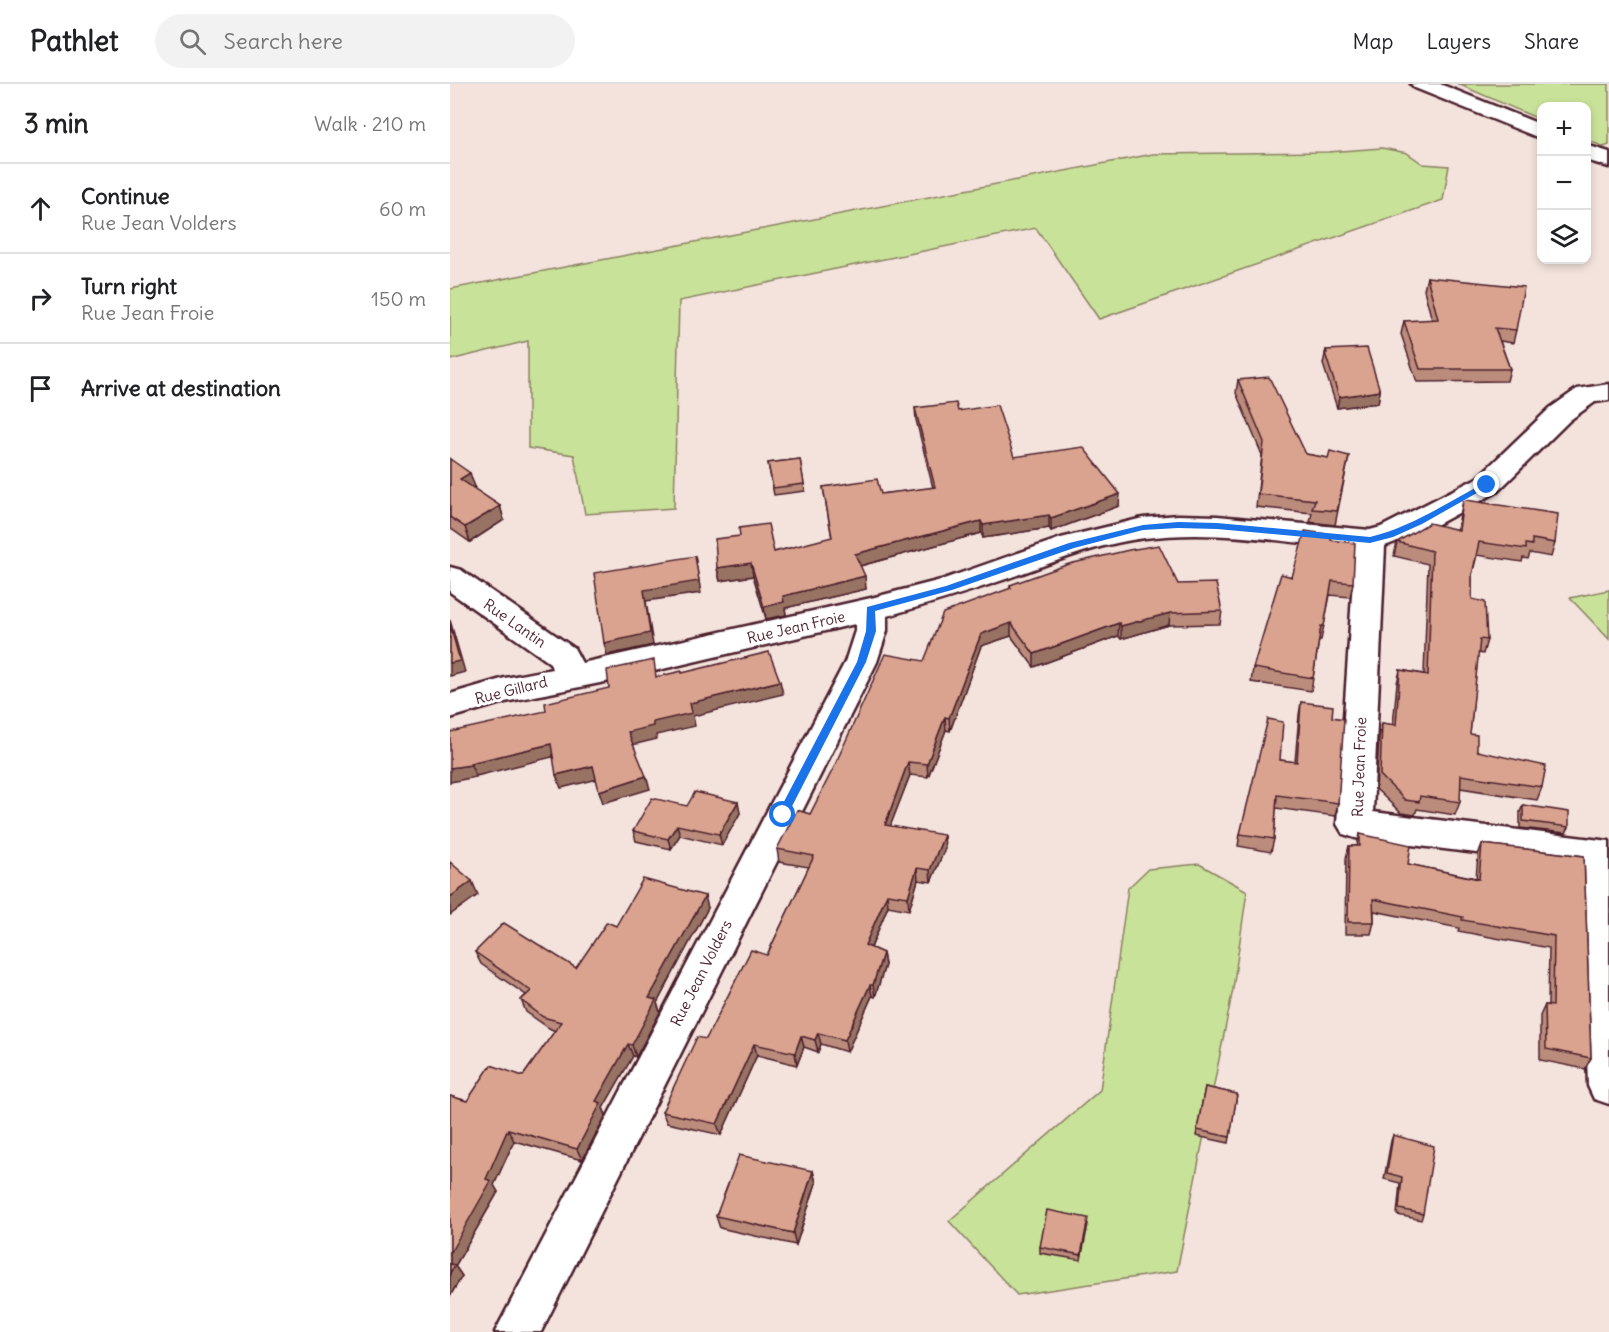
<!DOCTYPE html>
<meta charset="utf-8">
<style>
body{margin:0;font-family:Delius,sans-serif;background:#f2f2f2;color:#202124}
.controls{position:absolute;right:18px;top:18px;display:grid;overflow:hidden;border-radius:12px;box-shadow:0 3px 9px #0003}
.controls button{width:54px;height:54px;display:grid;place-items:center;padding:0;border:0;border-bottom:2px solid #e0e0e0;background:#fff;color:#202124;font:30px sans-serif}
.stop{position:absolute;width:18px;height:18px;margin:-14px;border:4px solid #1a73e8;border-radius:50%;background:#fff}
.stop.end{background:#1a73e8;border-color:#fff;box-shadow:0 2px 6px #0008}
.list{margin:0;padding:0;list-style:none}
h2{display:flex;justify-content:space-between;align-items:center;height:78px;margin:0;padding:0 24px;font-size:26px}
h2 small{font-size:20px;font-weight:400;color:#757577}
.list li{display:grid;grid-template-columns:39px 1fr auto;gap:18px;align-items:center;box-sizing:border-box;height:90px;padding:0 24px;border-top:2px solid #e0e0e0}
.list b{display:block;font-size:22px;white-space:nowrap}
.list p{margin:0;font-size:20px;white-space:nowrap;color:#757577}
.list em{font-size:20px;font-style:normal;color:#757577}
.icon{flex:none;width:33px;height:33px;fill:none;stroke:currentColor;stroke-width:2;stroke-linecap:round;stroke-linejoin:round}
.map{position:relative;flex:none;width:1159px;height:1248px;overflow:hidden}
header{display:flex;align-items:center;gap:36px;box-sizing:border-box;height:84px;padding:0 30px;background:#fff;border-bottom:2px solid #e0e0e0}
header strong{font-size:28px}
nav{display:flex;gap:33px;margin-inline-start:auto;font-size:21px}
.search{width:420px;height:54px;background:#f2f2f2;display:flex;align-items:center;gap:15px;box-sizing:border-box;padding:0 21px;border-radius:33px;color:#757577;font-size:22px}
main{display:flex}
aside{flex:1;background:#fff}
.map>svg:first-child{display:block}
</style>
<header>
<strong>Pathlet</strong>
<div class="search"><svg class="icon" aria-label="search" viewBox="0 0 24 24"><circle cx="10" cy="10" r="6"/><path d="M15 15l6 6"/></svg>Search here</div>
<nav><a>Map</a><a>Layers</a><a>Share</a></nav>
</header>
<main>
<aside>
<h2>3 min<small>Walk · 210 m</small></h2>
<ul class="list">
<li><svg class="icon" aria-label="ahead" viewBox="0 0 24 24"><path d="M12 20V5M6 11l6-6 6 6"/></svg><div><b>Continue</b><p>Rue Jean Volders</p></div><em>60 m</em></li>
<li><svg class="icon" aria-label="right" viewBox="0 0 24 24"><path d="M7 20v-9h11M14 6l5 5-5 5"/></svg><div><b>Turn right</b><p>Rue Jean Froie</p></div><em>150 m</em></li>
<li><svg class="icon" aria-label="arrive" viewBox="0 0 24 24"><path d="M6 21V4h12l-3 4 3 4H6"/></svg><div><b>Arrive at destination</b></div></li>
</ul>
</aside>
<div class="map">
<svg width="1159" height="1248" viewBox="0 0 1159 1248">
<rect width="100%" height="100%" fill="#f4e3dd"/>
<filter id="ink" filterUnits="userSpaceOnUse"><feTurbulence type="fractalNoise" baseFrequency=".0167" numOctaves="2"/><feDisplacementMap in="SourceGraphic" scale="12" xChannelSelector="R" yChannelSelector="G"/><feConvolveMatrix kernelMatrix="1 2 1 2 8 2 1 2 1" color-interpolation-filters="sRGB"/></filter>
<g filter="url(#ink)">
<g fill="#c9e299" stroke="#8a8062" stroke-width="1.5">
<path d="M 1008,0 L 1159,0 L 1159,61 L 1154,63 L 1137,56 L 1136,22 L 1092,22 L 1091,36 Z"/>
<path d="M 932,64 L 957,69 L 973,80 L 999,82 L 993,116 L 649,235 L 586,144 L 229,217 L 224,424 L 135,430 L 124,371 L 78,364 L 78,257 L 0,276 L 0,205 L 703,70 L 878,68 Z"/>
<path d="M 1159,506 L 1159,555 L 1120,514 Z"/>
<path d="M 749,780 L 797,807 L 783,905 L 727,1187 L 567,1211 L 499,1137 L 650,1006 L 678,804 L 698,785 Z"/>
</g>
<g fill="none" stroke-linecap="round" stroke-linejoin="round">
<defs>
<g id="minor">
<path d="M 961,0 L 990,0 L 1092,41 L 1092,55 L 965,4 Z"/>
<path d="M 1136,61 L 1159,68 L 1159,83 L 1136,76 Z"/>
<path d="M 1159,300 L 1159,316 L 1145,318 L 1120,336 L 1047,408 L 979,445 L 935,462 L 923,728 L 1159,757 L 1159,1020 L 1144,1015 L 1138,1002 L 1131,782 L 905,754 L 893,750 L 887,740 L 905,465 C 836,458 764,445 695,454 C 645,460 597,481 550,497 C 513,510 475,521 437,532 L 437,547 L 427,578 L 91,1248 L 45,1248 L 395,578 L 405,547 L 405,540 L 170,595 L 55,618 L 0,634 L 0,610 L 55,594 L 102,585 L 100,579 L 0,508 L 0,483 L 11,486 L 124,564 L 132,579 L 421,514 L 491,496 L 611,454 L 693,434 L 728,431 L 767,432 L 920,446 L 931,443 L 1027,394 L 1100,324 L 1127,305 Z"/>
</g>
</defs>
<use href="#minor" stroke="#4a1f2b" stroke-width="5"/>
<use href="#minor" fill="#fff" fill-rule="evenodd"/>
</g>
<g fill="#bb8c7b" stroke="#4a1f2b" stroke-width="1.5">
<path d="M 977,193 L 1066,246 L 1063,259 L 1050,257 L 1060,285 L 1057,297 L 967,298 L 951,250 L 954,237 L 982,236 L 974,206 Z"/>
<path d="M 876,266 L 930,307 L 928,319 L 887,324 L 873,280 Z"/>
<path d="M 788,296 L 856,370 L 878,374 L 899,372 L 885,441 L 860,438 L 862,429 L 806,423 L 812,371 L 786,309 Z"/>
<path d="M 465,324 L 508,327 L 564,373 L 669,422 L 601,447 L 599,444 L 533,454 L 531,449 L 410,482 L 416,505 L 335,524 L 336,531 L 316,535 L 303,492 L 270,497 L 267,484 L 324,468 L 382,454 L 373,403 L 431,410 L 483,404 L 466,336 Z"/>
<path d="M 0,375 L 25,403 L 23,404 L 50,422 L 54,436 L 20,458 L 0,444 Z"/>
<path d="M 350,375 L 355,407 L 324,411 L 318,379 Z"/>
<path d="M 1013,417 L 1105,459 L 1101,473 L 1080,469 L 1078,475 L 1073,474 L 1072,478 L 1027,471 L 1022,491 L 1022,515 L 1037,556 L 1033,570 L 1028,569 L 1020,650 L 1027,667 L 1092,703 L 1087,716 L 1010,704 L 1010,718 L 1005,731 L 967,725 L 965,731 L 951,729 L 926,705 L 929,653 L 932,639 L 943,641 L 947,599 L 950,586 L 974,590 L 978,480 L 944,472 L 947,458 L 1007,445 Z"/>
<path d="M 881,456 L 903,499 L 900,513 L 880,511 L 871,556 L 869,556 L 861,607 L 801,598 L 803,584 L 842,493 Z"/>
<path d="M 728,500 L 772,527 L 770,540 L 719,541 L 671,555 L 668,552 L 584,583 L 561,552 L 531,562 L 500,647 L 496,646 L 478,693 L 460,691 L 440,742 L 495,764 L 481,798 L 468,796 L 459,826 L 438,822 L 421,864 L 433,869 L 435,881 L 425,913 L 422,912 L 397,968 L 371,960 L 368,968 L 354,963 L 347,981 L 307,971 L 271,1051 L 217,1039 L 212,1028 L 256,955 L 317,871 L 359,783 L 329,778 L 327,765 L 360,730 L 474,577 L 560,505 L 560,501 Z"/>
<path d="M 851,618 L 882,633 L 888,719 L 885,732 L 826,724 L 824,755 L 821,768 L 788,762 L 790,750 L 830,676 L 845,678 L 849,631 Z"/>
<path d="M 1073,721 L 1119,743 L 1116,749 L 1070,744 L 1070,728 Z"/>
<path d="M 237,722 L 290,729 L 272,761 L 230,751 L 221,765 L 186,757 L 183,747 Z"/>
<path d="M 910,750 L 958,780 L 1026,794 L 1028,771 L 1032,760 L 1134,772 L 1141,974 L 1135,985 L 1090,976 L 1090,932 L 1095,921 L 1098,921 L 1099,864 L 1008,847 L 1009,844 L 924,827 L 924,838 L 921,850 L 895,850 L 896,774 L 899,762 L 907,762 Z"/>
<path d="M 258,824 L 207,919 L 210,928 L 186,973 L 183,972 L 153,1024 L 156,1031 L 132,1076 L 64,1057 L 44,1101 L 48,1108 L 5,1182 L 12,1192 L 0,1212 L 0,1012 L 17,1017 L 73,992 L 105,947 L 99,944 L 76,928 L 71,916 L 76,911 L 31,880 L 25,868 L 126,884 L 166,842 Z"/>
<path d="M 755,1003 L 787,1010 L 779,1059 L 746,1052 Z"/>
<path d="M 943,1051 L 973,1130 L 971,1136 L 947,1131 L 950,1099 L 934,1095 L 941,1057 Z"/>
<path d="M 363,1087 L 366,1099 L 346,1161 L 270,1144 L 266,1132 Z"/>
<path d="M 638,1140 L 631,1176 L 590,1169 L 590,1163 Z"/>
</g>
<g fill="#987264" stroke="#4a1f2b" stroke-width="1.5">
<path d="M 930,307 L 928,319 L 887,324 L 889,313 Z"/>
<path d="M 20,389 L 25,403 L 15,409 L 10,395 Z"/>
<path d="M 670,410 L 669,422 L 601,447 L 601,434 Z"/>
<path d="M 50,422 L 54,436 L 20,458 L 15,443 Z"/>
<path d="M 599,431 L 599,444 L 533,454 L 533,441 Z"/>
<path d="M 531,437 L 531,449 L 406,483 L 405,470 Z"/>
<path d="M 245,472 L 251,509 L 196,517 L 203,561 L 157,571 L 154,559 L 194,506 Z"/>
<path d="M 301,479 L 303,492 L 270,497 L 267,484 Z"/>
<path d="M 415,492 L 416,505 L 335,524 L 336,531 L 316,535 L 314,523 L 333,512 Z"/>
<path d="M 720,529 L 719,541 L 671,555 L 671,542 Z"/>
<path d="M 0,536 L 15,588 L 0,592 Z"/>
<path d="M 561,539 L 561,552 L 531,562 L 500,647 L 499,634 L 531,550 Z"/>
<path d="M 669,539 L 668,552 L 584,583 L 584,570 Z"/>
<path d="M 330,597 L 333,610 L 243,632 L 245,642 L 206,651 L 207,655 L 182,661 L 178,648 L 240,619 Z"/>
<path d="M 495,633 L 496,646 L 478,693 L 477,680 Z"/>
<path d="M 101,660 L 106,672 L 26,692 L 20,679 Z"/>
<path d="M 458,678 L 460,691 L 436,753 L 435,741 Z"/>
<path d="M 21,681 L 26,693 L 0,698 L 0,684 Z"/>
<path d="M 143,682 L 148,695 L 111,704 L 106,691 Z"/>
<path d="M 196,692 L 200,705 L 153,719 L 149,707 Z"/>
<path d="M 288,718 L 290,729 L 272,761 L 269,750 Z"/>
<path d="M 227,741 L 230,751 L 221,765 L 218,755 Z"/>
<path d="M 494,751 L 495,764 L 481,798 L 480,786 Z"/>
<path d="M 467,784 L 468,796 L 459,826 L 458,813 Z"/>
<path d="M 22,797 L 28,811 L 0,831 L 0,813 Z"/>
<path d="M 437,810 L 438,822 L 417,873 L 415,861 Z"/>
<path d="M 255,812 L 258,824 L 207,919 L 210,928 L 186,973 L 182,961 L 199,914 Z"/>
<path d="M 433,869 L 435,881 L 425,913 L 423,901 Z"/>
<path d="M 420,901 L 422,912 L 397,968 L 395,956 Z"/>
<path d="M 368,949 L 371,960 L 368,968 L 365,956 Z"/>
<path d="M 351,952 L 354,963 L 347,981 L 345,969 Z"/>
<path d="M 178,960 L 183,972 L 153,1024 L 156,1031 L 132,1076 L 127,1065 L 146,1017 Z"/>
<path d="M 304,960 L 307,971 L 271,1051 L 267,1040 Z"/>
<path d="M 58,1045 L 64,1057 L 44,1101 L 48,1108 L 5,1182 L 12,1192 L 0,1212 L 0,1169 Z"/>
<path d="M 363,1087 L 366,1099 L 346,1161 L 343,1149 Z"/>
</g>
<g fill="#d9a38f" stroke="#4a1f2b" stroke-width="1.5">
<path d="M 977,193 L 1074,203 L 1066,246 L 1045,244 L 1060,285 L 970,285 L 954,237 L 988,235 Z"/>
<path d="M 917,264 L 930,307 L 889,313 L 875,269 L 877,269 L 876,266 Z"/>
<path d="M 819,293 L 856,370 L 878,374 L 880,367 L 899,372 L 887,427 L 862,425 L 865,416 L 808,410 L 814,358 L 788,296 Z"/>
<path d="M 506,319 L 508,327 L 547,321 L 564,373 L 633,363 L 670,410 L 601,434 L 599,431 L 533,441 L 531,437 L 405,470 L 415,492 L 333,512 L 334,518 L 314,523 L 301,479 L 267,484 L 265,455 L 290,452 L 289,444 L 318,440 L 324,468 L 382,453 L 373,403 L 427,395 L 431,410 L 485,403 L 465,324 Z"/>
<path d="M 0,375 L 20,389 L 10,395 L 50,422 L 15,443 L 0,433 Z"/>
<path d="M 350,375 L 354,400 L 323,404 L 318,379 Z"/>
<path d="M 1016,416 L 1108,430 L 1105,459 L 1082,455 L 1082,461 L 1076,460 L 1076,465 L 1029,458 L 1022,491 L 1022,515 L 1035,518 L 1037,556 L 1030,555 L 1020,650 L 1027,651 L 1027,667 L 1096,682 L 1092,703 L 1011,691 L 1010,718 L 970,712 L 969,718 L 955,716 L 930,691 L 932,639 L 946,641 L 950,586 L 978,591 L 982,467 L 947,458 L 979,439 L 1009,446 L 1013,417 Z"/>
<path d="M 855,447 L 882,451 L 881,456 L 905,459 L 903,499 L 882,497 L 874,542 L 871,542 L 863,594 L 803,584 L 831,490 L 842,493 Z"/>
<path d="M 709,461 L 728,500 L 766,499 L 772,527 L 720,529 L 671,542 L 669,539 L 584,570 L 561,539 L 531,550 L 499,634 L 495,633 L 477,680 L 458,678 L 435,741 L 494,751 L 480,786 L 467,784 L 458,813 L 437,810 L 415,861 L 433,869 L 423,901 L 420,901 L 395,956 L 368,949 L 365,956 L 351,952 L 345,969 L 304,960 L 267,1040 L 212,1028 L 247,953 L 256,955 L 301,866 L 317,871 L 364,772 L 327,765 L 347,726 L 360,730 L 384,683 L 435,570 L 474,577 L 493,529 L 561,504 L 560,501 L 619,480 L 679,466 Z"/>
<path d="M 245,472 L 249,497 L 194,506 L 200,549 L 154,559 L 144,489 Z"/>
<path d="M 0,541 L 10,577 L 0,579 Z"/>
<path d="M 319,568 L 330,597 L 240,619 L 242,629 L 203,638 L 203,642 L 178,648 L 196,692 L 149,707 L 143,682 L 106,691 L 101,660 L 20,679 L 21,681 L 0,684 L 0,648 L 96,627 L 95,619 L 159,604 L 157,586 L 204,576 L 206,593 L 232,587 L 232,589 Z"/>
<path d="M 851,618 L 883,622 L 882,633 L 894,635 L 888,719 L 827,711 L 824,755 L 790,750 L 818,635 L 833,638 L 830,676 L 847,678 Z"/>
<path d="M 245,708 L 288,718 L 269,750 L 227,741 L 218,755 L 183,747 L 202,714 L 237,722 Z"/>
<path d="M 1073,721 L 1119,728 L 1119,743 L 1073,737 Z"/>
<path d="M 910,750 L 961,761 L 958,780 L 1029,795 L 1032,760 L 1134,772 L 1141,974 L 1096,965 L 1095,921 L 1103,922 L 1104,852 L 1012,836 L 1013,833 L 923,815 L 924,838 L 898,838 L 899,762 L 910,762 Z"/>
<path d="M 0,778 L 22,797 L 0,813 Z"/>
<path d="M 193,795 L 255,812 L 199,914 L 206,916 L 182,961 L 178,960 L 146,1017 L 151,1019 L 127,1065 L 58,1045 L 36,1095 L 41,1097 L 0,1169 L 0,1012 L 17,1017 L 41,981 L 73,992 L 111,938 L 93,933 L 71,916 L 81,907 L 25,868 L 54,839 L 126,884 L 157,838 L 166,842 Z"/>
<path d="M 755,1003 L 787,1010 L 780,1053 L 747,1046 Z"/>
<path d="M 943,1051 L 984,1062 L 973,1130 L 949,1125 L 952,1093 L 937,1089 Z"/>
<path d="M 289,1071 L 363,1087 L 343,1149 L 266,1132 Z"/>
<path d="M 597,1126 L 638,1134 L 631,1171 L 590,1163 Z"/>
<path d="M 0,1180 L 5,1181 L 0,1189 Z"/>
</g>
</g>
<path fill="#1a73e8" d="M 1034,399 L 1041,401 L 972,440 L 943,453 L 920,459 L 767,445 L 728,444 L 693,446 L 624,464 L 502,506 L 425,527 L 426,547 L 416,578 L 336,734 L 333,735 L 327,731 L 407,578 L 416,547 L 417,523 L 496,502 L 619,459 L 693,441 L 728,438 L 767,439 L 920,453 C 961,443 997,419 1034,399 Z"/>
<g text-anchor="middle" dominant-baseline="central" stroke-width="6" stroke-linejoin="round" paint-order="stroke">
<g font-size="15" fill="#4a1f2b" stroke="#fff">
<text transform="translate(65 539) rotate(35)">Rue Lantin</text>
<text transform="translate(346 543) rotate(-13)">Rue Jean Froie</text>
<text transform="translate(61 606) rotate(-14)">Rue Gillard</text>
<text transform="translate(909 683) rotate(-88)">Rue Jean Froie</text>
<text transform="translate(251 889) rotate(-63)">Rue Jean Volders</text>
</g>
</g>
</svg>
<div class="controls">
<button>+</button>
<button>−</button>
<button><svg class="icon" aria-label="layers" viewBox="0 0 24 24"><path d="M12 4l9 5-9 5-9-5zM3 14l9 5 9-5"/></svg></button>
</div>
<div class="stop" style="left:333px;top:731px"></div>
<div class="stop end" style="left:1037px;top:401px"></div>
</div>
</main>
